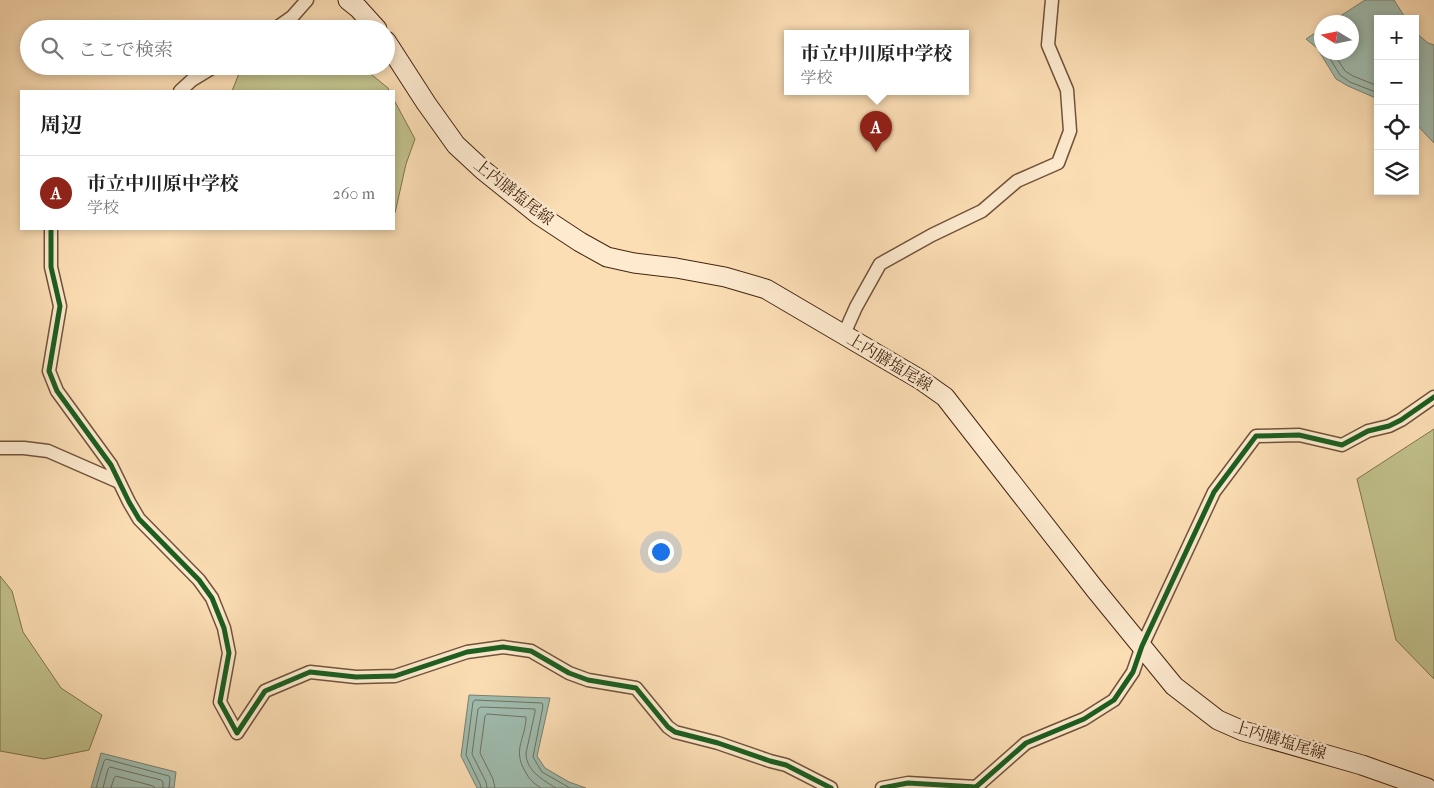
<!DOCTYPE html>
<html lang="ja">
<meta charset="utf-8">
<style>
body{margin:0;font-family:"IM FELL French Canon","Noto Serif JP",serif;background:#f2f2f2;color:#222}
.controls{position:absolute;right:15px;top:15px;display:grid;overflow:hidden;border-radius:0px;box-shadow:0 2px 8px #0003}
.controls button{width:45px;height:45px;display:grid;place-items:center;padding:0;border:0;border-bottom:1px solid #e0e0e0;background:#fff;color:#222;font:25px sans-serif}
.compass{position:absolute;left:1314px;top:15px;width:45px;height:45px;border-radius:50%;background:#fff;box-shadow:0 2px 8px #0003;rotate:280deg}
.you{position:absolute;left:660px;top:551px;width:18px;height:18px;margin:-12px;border:4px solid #fff;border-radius:50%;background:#1a73e8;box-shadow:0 0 0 8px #1a73e833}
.badge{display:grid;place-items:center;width:32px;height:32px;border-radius:50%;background:#8f2418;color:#fff;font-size:16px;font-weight:700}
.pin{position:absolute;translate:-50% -41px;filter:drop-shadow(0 1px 2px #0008)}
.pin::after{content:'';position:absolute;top:26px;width:18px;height:15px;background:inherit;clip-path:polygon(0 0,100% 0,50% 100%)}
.popup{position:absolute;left:784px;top:30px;width:185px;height:65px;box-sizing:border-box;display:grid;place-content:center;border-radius:0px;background:#fff;filter:drop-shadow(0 1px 4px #0005);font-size:16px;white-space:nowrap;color:#767676}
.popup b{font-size:19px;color:#222}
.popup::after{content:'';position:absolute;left:50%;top:100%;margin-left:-10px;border:10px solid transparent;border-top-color:#fff}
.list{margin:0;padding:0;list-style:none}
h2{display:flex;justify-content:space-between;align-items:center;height:65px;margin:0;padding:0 20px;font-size:21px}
h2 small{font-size:16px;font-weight:400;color:#767676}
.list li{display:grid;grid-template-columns:32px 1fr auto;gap:15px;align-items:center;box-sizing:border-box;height:75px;padding:0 20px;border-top:1px solid #e0e0e0}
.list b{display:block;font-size:19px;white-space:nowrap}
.list p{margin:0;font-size:16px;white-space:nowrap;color:#767676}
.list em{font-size:16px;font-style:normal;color:#767676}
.icon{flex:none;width:28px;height:28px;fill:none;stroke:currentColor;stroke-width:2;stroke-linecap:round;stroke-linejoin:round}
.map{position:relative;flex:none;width:1434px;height:788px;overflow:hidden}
.search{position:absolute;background:#fff;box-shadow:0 2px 8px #0003;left:20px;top:20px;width:375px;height:55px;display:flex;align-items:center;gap:12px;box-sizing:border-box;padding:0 18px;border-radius:28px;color:#767676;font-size:19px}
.panel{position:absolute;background:#fff;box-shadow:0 2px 8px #0003;left:20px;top:90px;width:375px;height:140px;border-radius:0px}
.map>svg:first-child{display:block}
</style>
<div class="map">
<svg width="1434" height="788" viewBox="0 0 1434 788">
<rect width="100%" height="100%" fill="#fcdeb5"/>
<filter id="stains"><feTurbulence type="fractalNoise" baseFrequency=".004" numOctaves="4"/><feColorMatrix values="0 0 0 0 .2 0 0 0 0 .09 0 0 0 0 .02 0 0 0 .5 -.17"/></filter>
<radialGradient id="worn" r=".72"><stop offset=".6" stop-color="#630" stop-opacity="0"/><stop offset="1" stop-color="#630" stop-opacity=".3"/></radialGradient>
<g fill="#c1c18c" stroke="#82734e">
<path d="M 242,66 L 361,66 L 388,88 L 389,91 L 232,91 Z"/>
<path d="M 394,100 L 415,139 L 406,164 L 395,213 L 394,213 Z"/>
<path d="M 1434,429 L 1434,679 L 1396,640 L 1357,479 Z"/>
<path d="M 0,576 L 12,591 L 23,632 L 61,688 L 102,715 L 89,750 L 44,759 L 0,751 Z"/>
</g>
<g fill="#9fbcaf" stroke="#7b806f">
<path d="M 1365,0 L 1394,0 L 1406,19 L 1378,19 L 1378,99 L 1348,86 L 1336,79 L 1317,48 L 1306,39 L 1321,29 L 1322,52 L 1352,52 L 1352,22 L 1331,22 Z"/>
<path d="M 1415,32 L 1428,43 L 1434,45 L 1434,143 L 1415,123 Z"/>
<path d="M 469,695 L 550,698 L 537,756 L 545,768 L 569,782 L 586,788 L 477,788 L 461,756 Z"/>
<path d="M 101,753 L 176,772 L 174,788 L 91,788 Z"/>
</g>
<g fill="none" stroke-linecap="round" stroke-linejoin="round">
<g stroke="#727060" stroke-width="1">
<path d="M 1326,52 L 1340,75 L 1350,82 L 1378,93"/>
<path d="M 1333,52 L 1345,71 L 1353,76 L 1378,86"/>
<path d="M 96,788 L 104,761 L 106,759 L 169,776 L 170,778 L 169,788"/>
<path d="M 103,788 L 108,769 L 110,767 L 161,780 L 163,782 L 163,788"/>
<path d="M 111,788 L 114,778 L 116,776 L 153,786 L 155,788"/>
<path d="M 481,788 L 480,784 L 466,755 L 473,702 L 475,700 L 542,703 L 543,706 L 533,757 L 542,772 L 570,788"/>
<path d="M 487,788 L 486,782 L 472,754 L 478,709 L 481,707 L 535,709 L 535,712 L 526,753 C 526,771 543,780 556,788"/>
<path d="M 495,788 L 493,779 L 480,753 L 485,716 L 487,714 L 526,717 C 526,738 512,749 525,771 C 529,779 533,783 541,788"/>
</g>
<defs>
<g id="street">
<path d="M 275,29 L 292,17 L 307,0"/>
<path d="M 180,91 L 192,80 L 215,66"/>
<path d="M 51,229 L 51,267 L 60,306 L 49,371 L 57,391 L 111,465 L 129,502 L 139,519 L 199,580 L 212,598 L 224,628 L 229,653 L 220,702 L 237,733 L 265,691 L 310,672 L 356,677 L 395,676 L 467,652 L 503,647 L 531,651 L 569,673 L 588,680 L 636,688 L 668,727 L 675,732 L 718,743 L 770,761 L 786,765 L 831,788"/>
<path d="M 844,334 L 856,307 L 880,264 L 932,235 L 982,211 L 1017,181 L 1058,163 L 1070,131 L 1067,90 L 1048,45 L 1052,0"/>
<path d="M 0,448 L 24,448 L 48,451 L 119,482"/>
<path d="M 882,788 L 908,783 L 976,787 L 1026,743 L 1084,719 L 1114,700 L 1133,672 L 1142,646 L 1214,492 L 1256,436 L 1299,435 L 1342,445 L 1368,431 L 1389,426 L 1401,420 L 1434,397"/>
</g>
<g id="secondary">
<path d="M 348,0 L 358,8 L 377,29"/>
<path d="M 386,41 L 426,103 L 456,145 L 483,170 L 539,215 L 580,242 L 607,257 L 634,263 L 676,268 L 725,277 L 766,289 L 921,380 L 945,397 L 1094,588 L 1174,686 L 1218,720 L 1243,731 L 1362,765 L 1427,788"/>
</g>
</defs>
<use href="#street" stroke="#725339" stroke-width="15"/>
<use href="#secondary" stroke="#442510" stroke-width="21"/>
<use href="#street" stroke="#fdeacf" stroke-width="12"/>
<use href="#secondary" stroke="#fdeacf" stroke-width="19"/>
<defs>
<g id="cycleway">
<path d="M 51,229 L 51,267 L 60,306 L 49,371 L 57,391 L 111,465 L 129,502 L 139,519 L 199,580 L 212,598 L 224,628 L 229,653 L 220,702 L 237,733 L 265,691 L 310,672 L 356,677 L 395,676 L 467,652 L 503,647 L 531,651 L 569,673 L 588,680 L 636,688 L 668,727 L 675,732 L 718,743 L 770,761 L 786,765 L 831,788"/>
<path d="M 882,788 L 908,783 L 976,787 L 1026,743 L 1084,719 L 1114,700 L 1133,672 L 1142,646 L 1214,492 L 1256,436 L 1299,435 L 1342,445 L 1368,431 L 1389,426 L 1401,420 L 1434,397"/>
</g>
</defs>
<use href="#cycleway" stroke="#fdeacf" stroke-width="8"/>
<use href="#cycleway" stroke="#1b5e20" stroke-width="5"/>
</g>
<g text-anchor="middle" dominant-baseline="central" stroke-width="5" stroke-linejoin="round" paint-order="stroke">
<g font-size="16" fill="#442510" stroke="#fdeacf">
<text transform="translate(514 192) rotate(38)">上内膳塩尾線</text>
<text transform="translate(890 362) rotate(31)">上内膳塩尾線</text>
<text transform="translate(1280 740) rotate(17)">上内膳塩尾線</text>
</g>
</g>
<rect width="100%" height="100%" filter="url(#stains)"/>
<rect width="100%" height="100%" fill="url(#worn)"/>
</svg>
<div class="controls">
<button>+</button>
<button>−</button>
<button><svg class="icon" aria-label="locate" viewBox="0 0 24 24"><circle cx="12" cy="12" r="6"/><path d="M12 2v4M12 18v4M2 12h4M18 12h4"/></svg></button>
<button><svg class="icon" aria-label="layers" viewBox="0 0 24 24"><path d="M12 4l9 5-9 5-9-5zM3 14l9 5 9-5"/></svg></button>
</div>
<svg class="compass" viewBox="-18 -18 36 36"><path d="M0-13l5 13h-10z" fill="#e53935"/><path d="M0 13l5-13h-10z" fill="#767676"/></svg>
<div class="you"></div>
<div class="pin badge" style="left:876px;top:152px">A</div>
<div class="popup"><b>市立中川原中学校</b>学校</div>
<div class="search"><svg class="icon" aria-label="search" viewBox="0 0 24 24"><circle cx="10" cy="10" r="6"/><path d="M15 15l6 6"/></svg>ここで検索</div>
<section class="panel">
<h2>周辺<small></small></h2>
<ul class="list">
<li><span class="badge">A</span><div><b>市立中川原中学校</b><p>学校</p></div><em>260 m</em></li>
</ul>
</section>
</div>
